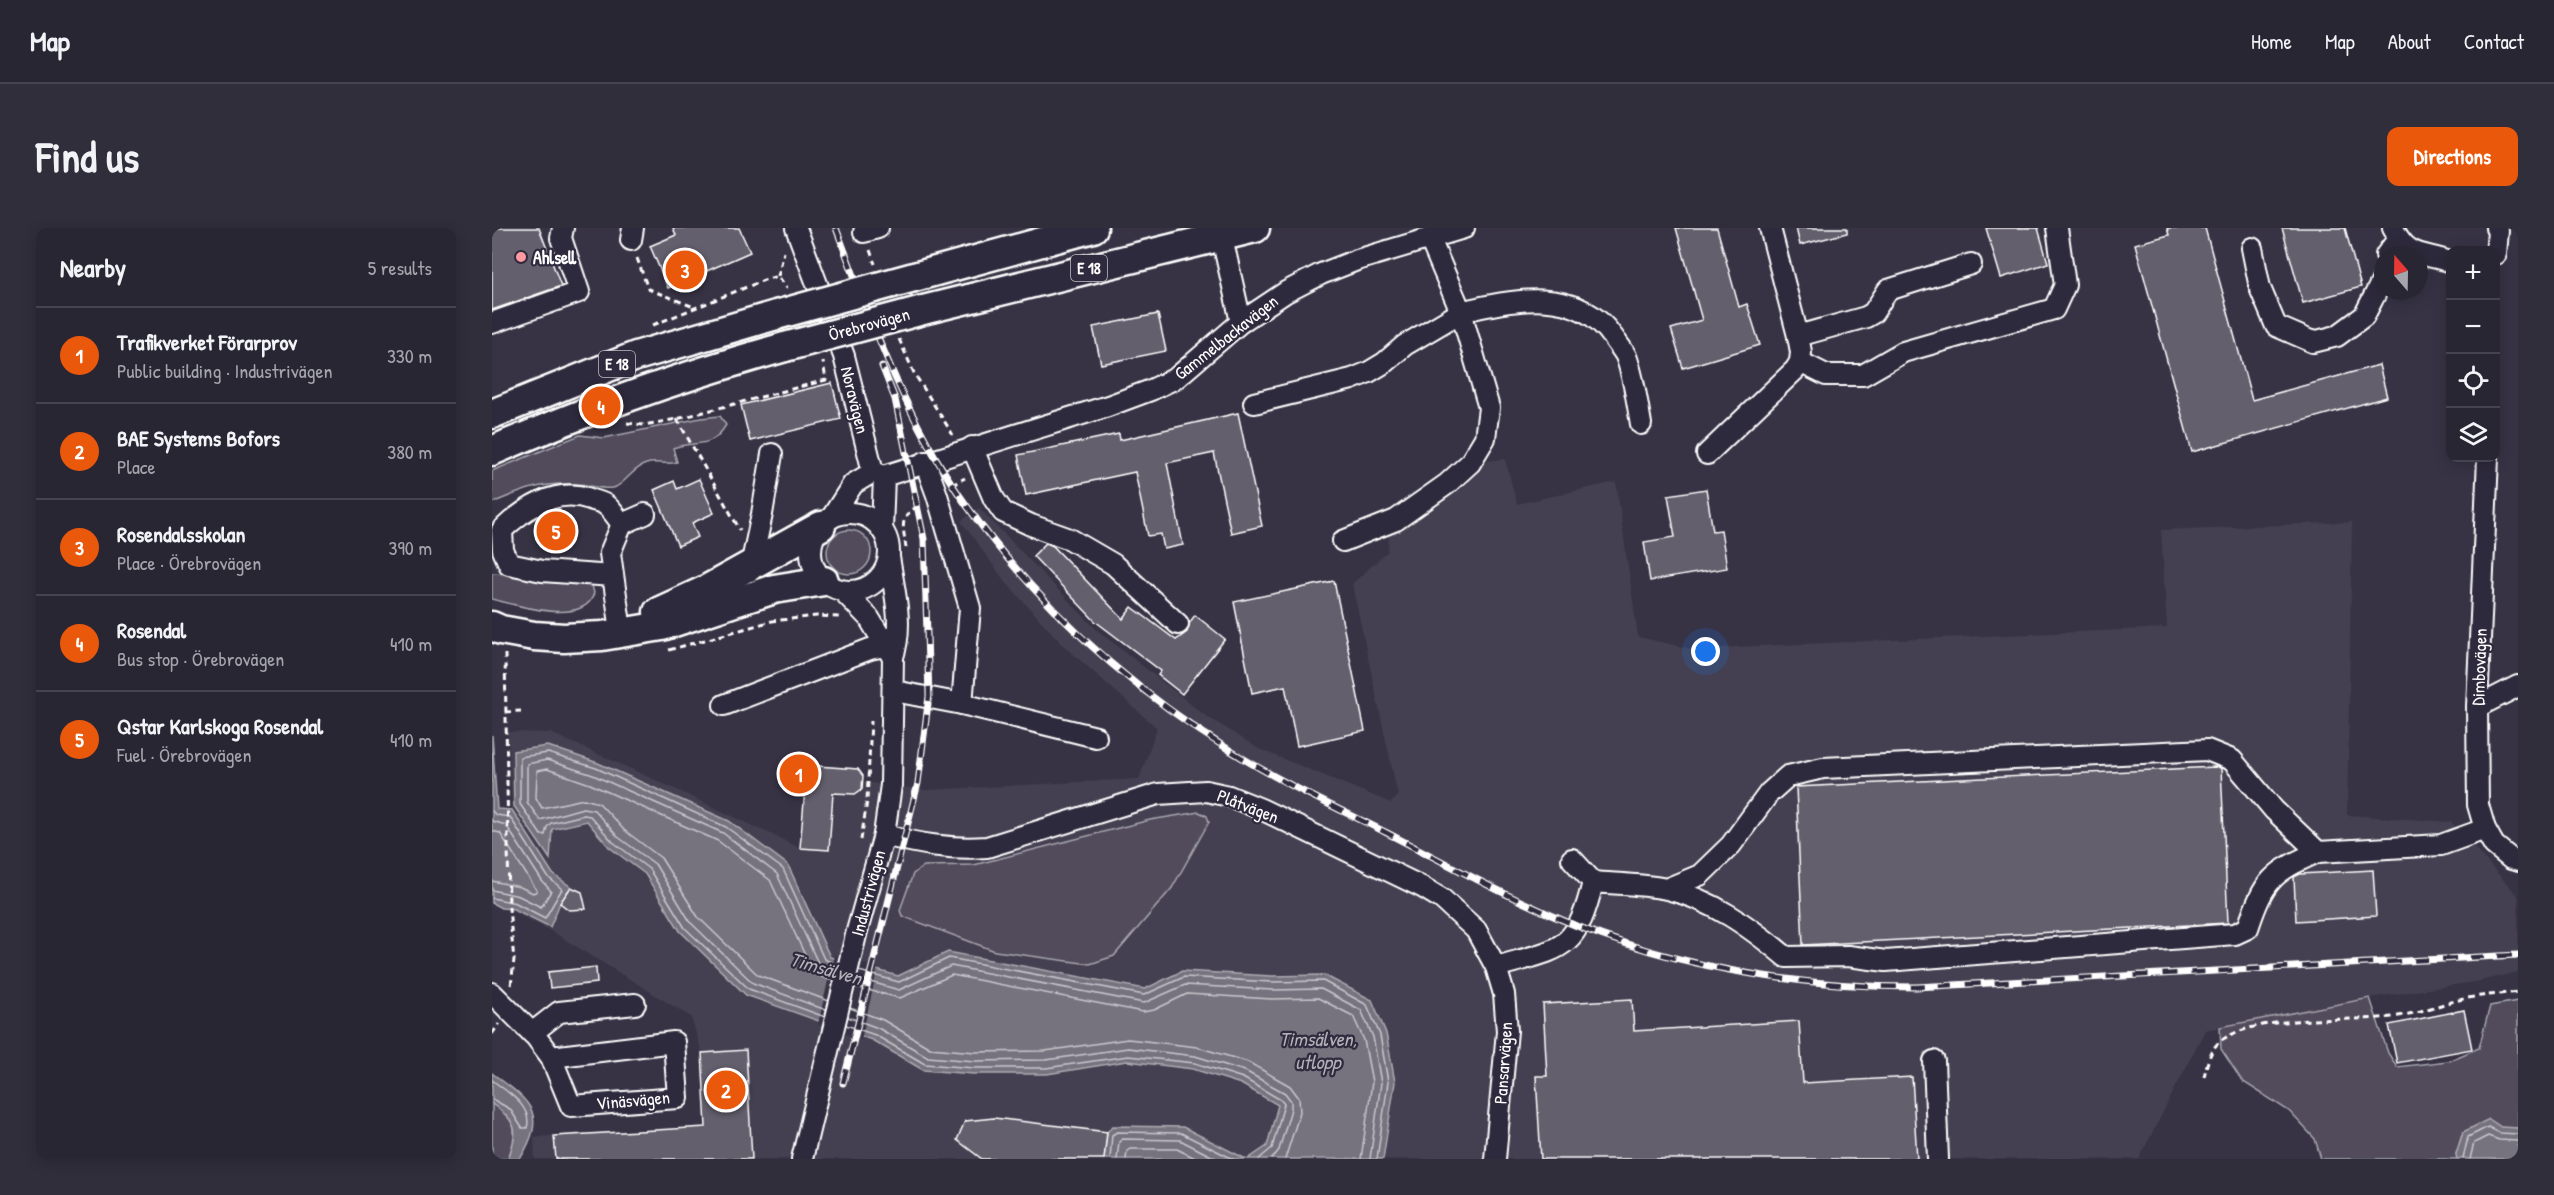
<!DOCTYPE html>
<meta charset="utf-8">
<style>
body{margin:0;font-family:"Patrick Hand",sans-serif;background:#312e3c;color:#f1f3f6}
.controls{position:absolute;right:18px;top:18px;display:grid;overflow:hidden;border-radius:12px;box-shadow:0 3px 15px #0003}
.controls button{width:54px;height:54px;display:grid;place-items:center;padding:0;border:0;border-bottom:2px solid #45434f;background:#292634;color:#f1f3f6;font:30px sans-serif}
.compass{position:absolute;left:1882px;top:18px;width:54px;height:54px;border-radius:50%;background:#292634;box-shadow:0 3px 15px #0003;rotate:340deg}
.you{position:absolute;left:1214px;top:424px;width:21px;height:21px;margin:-15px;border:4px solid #fff;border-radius:50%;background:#1a73e8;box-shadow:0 0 0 9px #1a73e833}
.badge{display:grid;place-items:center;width:39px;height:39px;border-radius:50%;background:#ea580c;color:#fff;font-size:20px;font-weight:700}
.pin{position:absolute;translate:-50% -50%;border:3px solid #fff;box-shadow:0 2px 6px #0006}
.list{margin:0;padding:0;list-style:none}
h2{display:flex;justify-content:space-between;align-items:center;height:78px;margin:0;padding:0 24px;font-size:26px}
h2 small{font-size:20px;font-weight:400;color:#a5a5ac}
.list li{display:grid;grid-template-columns:39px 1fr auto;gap:18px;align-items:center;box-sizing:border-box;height:96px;padding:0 24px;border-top:2px solid #45434f}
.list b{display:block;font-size:22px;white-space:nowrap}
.list p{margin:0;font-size:20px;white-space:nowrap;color:#a5a5ac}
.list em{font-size:20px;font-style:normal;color:#a5a5ac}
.icon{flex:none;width:33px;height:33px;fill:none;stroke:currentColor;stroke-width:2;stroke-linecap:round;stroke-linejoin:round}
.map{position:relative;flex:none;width:2026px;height:931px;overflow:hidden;border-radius:12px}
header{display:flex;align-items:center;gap:36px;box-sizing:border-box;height:84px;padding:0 30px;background:#292634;border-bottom:2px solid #45434f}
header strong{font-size:28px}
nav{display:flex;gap:33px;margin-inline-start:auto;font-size:21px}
.intro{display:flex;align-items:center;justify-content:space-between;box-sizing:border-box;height:144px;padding:0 36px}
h1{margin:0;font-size:42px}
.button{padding:15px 27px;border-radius:12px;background:#ea580c;color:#fff;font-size:21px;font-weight:700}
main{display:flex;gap:36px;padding:0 36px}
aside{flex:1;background:#292634;border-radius:12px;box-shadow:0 3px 15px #0003}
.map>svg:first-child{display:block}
</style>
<header>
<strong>Map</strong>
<nav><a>Home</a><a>Map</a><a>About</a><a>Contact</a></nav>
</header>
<div class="intro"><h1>Find us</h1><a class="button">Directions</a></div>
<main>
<aside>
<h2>Nearby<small>5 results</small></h2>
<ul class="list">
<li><span class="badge">1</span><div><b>Trafikverket Förarprov</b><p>Public building · Industrivägen</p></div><em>330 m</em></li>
<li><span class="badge">2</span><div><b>BAE Systems Bofors</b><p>Place</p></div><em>380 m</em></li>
<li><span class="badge">3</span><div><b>Rosendalsskolan</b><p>Place · Örebrovägen</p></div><em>390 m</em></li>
<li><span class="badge">4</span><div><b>Rosendal</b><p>Bus stop · Örebrovägen</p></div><em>410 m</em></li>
<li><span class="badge">5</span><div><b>Qstar Karlskoga Rosendal</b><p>Fuel · Örebrovägen</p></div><em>410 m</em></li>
</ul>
</aside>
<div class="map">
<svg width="2026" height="931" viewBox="0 0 2026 931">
<rect width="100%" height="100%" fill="#373345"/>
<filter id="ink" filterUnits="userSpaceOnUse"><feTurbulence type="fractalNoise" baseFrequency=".0167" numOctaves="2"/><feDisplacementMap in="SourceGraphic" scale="12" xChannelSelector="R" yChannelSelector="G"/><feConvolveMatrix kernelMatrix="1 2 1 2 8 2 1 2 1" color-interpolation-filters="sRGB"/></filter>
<g filter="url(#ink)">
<path fill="#444051" d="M 1013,231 L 1025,276 L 1124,254 L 1146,409 L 1200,421 L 1675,400 L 1669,302 L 1860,294 L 1855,587 L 1959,594 L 2026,668 L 2026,744 L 1988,753 L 1878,770 L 1713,802 L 1647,931 L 891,931 L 903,854 L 832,747 L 780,748 L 690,743 L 635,833 L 701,841 L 749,856 L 786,877 L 775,918 L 756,931 L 691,899 L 612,931 L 43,931 L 42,909 L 214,899 L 210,825 L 199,789 L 64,706 L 21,683 L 22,681 L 57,699 L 78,659 L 61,646 L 20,582 L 16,504 L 59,505 L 170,555 L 308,620 L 337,622 L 341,565 L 363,566 L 370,561 L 371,554 L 434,562 L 647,551 L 665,500 L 570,416 L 512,352 L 469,293 L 487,280 L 605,402 L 711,486 L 767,521 L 899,575 L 906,568 L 860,356 L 896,323 L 897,302 L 987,234 Z"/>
<g fill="#514c5c" stroke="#a8a6ae" stroke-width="1.5">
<path d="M 228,188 L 234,197 C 219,222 204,212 181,220 L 185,234 C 173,238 165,232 154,236 C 139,241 132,258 121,260 C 110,262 96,256 85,256 C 49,254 32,262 0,275 L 0,243 L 88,207 L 112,210 L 209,190 Z"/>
<circle cx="357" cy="324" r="22"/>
<path d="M 0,345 L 90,350 L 100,358 L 102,365 C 93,399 24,377 0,371 Z"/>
<path d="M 707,584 L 715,588 L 717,594 L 680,660 L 622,728 L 598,736 L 503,723 L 410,688 L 408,682 L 421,646 L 432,638 L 482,637 L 658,592 Z"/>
<path d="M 1878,770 L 1896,825 L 1905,839 L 1956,833 L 1987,820 L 1998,778 L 2026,773 L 2026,900 L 1984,899 L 1971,904 L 1964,926 L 1965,931 L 1829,931 L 1823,911 L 1797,883 L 1750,853 L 1729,821 L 1728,799 Z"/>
<path d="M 0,876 C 26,894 26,902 16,931 L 0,931 Z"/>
</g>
<g fill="#76737f" stroke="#adabb2" stroke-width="1.5">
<path d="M 0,507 L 5,581 L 20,582 L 61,646 L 79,659 L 68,675 L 58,699 L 22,681 L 9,680 L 0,675 Z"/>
<path d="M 56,518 L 106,535 L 237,593 L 296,637 L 338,729 L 406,748 L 456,724 L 653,761 L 690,743 L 780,748 L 832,747 L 880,772 L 894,805 L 903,854 L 891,931 L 756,931 L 775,918 L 786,877 L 749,856 L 701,841 L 635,833 L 555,846 L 482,846 L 431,842 L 380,812 L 254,767 L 188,703 L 153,646 L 117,619 L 95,593 L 60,601 L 58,631 L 22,578 L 21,523 Z"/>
<path d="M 0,845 C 37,873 57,884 28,931 L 16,931 C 27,902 26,894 0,876 Z"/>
<path d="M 1997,891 L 2009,899 L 2026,900 L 2026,931 L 1965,931 L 1964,926 L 1971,904 Z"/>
<path d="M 621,898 L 691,899 L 754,931 L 612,931 L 615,904 Z"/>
</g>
<path fill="#373345" d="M 342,727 L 386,739 L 369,812 L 326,796 Z"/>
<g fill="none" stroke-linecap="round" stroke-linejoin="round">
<g stroke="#c8c7cc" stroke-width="1.5">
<path d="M 0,583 L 4,587 L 18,589 L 56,649 L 70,661 L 53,690 L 24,675 L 0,670"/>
<path d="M 0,593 L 14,597 L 50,653 L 59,663 L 49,679 L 27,668 L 0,662"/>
<path d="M 0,603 L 8,605 L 45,663 L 41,665 L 28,659 L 0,653"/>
<path d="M 367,743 L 407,754 L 457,730 L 652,767 L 692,749 L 780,754 L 831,753 L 875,777 L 888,807 L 896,854 L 885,931"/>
<path d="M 365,750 L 407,762 L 459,738 L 652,775 L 693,757 L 780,762 L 829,761 L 869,782 L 881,809 L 889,855 L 878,931"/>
<path d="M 363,759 L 408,770 L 460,747 L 651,784 L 662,782 L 695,766 L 780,771 L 826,770 L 861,788 L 872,812 L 880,854 L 869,931"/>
<path d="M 337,773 L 266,747 L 206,689 L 169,630 L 132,602 L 107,575 L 92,571 L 50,580 L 44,570 L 45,543 L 55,541 L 98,556 L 226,613 L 278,652 L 319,740 L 327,748 L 341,753"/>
<path d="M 358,780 L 391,792 L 438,820 L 483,824 L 553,823 L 636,811 L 705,819 L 756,834 L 798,858 L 807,870 L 808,884 L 793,931"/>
<path d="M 334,782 L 261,755 L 199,695 L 163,636 L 126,609 L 102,582 L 91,580 L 48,592 L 35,574 L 35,536 L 55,532 L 101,547 L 231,605 L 285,646 L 326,735 L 332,740 L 343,744"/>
<path d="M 333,789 L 257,761 L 193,700 L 157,641 L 121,614 L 98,588 L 92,587 L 59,595 L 55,599 L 53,607 L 49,607 L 28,576 L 28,529 L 56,525 L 104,540 L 234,599 L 291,641 L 332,731 L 345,737"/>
<path d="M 356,789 L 386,800 L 436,829 L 483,833 L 554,832 L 636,820 L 703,828 L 753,843 L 793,865 L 799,873 L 799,881 L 787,922 L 780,931"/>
<path d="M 354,797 L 383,807 L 433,836 L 482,840 L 554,840 L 636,828 L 703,835 L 751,850 L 789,872 L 792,876 L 780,920 L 767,931"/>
<path d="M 0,852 C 15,864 41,878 35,900 L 30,900 L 18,881 L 0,871"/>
<path d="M 618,931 L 620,907 L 625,904 L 689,905 L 741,931"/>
<path d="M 625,931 L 627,914 L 630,911 L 688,912 L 725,931"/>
<path d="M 634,931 L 635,923 L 638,921 L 685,921 L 705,931"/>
<path d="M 1971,931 L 1976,909 L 1996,899 L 2008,905 L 2026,906"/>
<path d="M 1978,931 L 1982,915 L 1996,908 L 2007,912 L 2026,913"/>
</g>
</g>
<g fill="#635f6d" stroke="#fff" stroke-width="1.5">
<path d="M 0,0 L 47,0 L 69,58 L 0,82 Z"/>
<path d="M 181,0 L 247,0 L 258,24 L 176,60 L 158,18 L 184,7 Z"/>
<path d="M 1184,0 L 1225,0 L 1247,79 L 1255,76 L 1268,117 L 1191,140 L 1179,101 L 1210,92 Z"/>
<path d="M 1304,0 L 1355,0 L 1355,5 L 1308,17 Z"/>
<path d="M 1494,0 L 1546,0 L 1556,35 L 1509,50 Z"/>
<path d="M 1675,0 L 1713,0 L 1760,172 L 1887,137 L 1895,169 L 1700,224 L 1643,16 L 1677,7 Z"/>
<path d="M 1790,0 L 1853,0 L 1869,59 L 1811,75 Z"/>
<path d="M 666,86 L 674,123 L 609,136 L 601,99 Z"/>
<path d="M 340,155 L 349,191 L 258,213 L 249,177 Z"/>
<path d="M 746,185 L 770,298 L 739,305 L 722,225 L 675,235 L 691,317 L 672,321 L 669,306 L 656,308 L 643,244 L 534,267 L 526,227 L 627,206 L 628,212 Z"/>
<path d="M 207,251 L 222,285 L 200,295 L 206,309 L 186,318 L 162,262 L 182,253 L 185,261 Z"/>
<path d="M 1214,261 L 1221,303 L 1229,302 L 1235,340 L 1158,353 L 1152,314 L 1183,309 L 1176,267 Z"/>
<path d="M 72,289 L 79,309 L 56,317 L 48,297 Z"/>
<path d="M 554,315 L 561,318 L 631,391 L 640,379 L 684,412 L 695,404 L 698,394 L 703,387 L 733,411 L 690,466 L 666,447 L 669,443 L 603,393 L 541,328 Z"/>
<path d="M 842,353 L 873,503 L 805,518 L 793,458 L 760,465 L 742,374 Z"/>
<path d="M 298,536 L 366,541 L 371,548 L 370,561 L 363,566 L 341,565 L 337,622 L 308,620 L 313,562 L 296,561 Z"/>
<path d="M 1724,539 L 1729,540 L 1736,695 L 1311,717 L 1304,559 Z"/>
<path d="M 1881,642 L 1884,688 L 1804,693 L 1802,649 L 1808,646 Z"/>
<path d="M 79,659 L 90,664 L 94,681 L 77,682 L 68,675 Z"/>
<path d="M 104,739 L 105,755 L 58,760 L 56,744 Z"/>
<path d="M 1140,771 L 1142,803 L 1307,793 L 1311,855 L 1420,849 L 1425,931 L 1049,931 L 1044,848 L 1055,848 L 1051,776 Z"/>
<path d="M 1972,782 L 1980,821 L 1905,835 L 1897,797 Z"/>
<path d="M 254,822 L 260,931 L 64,931 L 62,908 L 214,899 L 210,825 Z"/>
<path d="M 502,890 L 615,904 L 612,931 L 490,931 L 465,912 L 473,893 Z"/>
</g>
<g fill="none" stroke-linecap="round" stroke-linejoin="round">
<defs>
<g id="minor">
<path d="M 304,0 L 352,128 L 381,244"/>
<path d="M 1901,0 C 1916,31 1931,24 1958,34"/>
<path d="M 372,4 L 386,0"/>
<path d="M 938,11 L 969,84 C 1020,71 1086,58 1121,109 C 1125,115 1131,122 1134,128 C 1142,150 1145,173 1149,196"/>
<path d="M 139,12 L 141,0"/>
<path d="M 1760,20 L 1768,60 L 1784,98 L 1821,114 L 1845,108 L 1872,88 L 1891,51"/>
<path d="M 733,23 L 749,94"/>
<path d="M 2004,26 L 2006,3 L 2004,0"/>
<path d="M 1894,27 L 1906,11"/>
<path d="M 0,95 L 87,64 L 69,10 L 71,0"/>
<path d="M 1306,108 L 1374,89 L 1381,85 L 1396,62 L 1479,36"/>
<path d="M 1308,134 L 1334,147 L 1371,147 L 1411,124 L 1562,81 L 1573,57 L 1565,0"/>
<path d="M 762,175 L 860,151 L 877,144 L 892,135 L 913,117 L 969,84 L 997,180 L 993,210 L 978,235 L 955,256 L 904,292 L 851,313"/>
<path d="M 480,219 L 502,271 L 511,284 L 539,297 L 578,311 L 621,336 L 686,396"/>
<path d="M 1215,226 L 1303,142 L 1308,134 L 1309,124 L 1306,108 L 1278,0"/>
<path d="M 1996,230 L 1985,479 L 1986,577 L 1993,601 L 2002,617 L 2019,631 L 2026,633"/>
<path d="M 433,234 L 445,267 L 478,380 L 470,476"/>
<path d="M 392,248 L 616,178 L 659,162 L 684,150 L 749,94 L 794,64 L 829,46 L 865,32 L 972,0"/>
<circle cx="358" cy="324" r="39"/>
<path d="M 340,289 L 361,256 L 381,244 L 392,248 L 390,302"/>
<path d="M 258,343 L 270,286 L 280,226"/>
<path d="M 121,348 L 50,343 L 17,336 L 11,322 L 10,302 C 33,280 65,259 98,271 C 103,273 111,274 115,278 C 120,282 125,290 130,296"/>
<path d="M 352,364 L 377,390 L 400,428"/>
<path d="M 129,403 L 118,325 L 130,296 L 153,286"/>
<path d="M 402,463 L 470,476 L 604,509"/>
<path d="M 232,477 L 378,421 L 393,418"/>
<path d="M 1985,479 L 2026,458"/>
<path d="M 392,607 C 427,616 459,622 495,619 L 666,566 L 714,563 L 737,568 L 769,581 L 930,659 L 950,671 L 984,702 L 1004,739 L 1012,766 L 1015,803 L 1003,931"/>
<path d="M 1826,624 L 1949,617 L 1993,601"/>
<path d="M 1080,631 L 1101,654"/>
<path d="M 1004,739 C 1069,720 1084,725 1101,654 C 1125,656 1151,656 1175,661 C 1221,672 1258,699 1294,729 L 1356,728 L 1394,733 L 1743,706 L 1756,700 C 1772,652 1780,644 1826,624 L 1782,582 L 1740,532 L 1715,522 L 1331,540 L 1296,548 L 1277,565 L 1239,617 L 1208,647 L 1174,661"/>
<path d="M 0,765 L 44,809 L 59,829 L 79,878 L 186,870 L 182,814 L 59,829"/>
<path d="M 40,805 L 67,784 L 143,776"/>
<path d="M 1442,833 L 1446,931"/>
<path d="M 310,931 L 365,703 L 392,607 L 399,557 L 401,429 C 412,396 402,362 397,329"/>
</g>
<g id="highway">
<path d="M 422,49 L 601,0"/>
<path d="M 431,82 L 763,0"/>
<path d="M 0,186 L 144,128 L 284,87"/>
<path d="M 0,223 C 96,181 193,147 293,119"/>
<path d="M 166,384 L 214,362 L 329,298"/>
<path d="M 0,398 L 9,402 L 42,408 L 72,410 L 110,408 L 170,398 L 282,361 L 332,353"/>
</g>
</defs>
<use href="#minor" stroke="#fff" stroke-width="24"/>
<use href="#highway" stroke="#fff" stroke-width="33"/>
<g stroke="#fff" stroke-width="3" stroke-dasharray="6 4.5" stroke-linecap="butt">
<path d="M 378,22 L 383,36"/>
<path d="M 145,30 L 156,61 L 202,79"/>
<path d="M 286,48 L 292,24"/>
<path d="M 161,97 L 272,52 L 286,48 L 295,60"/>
<path d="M 407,111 L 422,145 L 461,207"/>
<path d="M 185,191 L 248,302"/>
<path d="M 135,195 L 152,197 L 185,191 L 334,152 L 331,134"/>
<path d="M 460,257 L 473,250"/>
<path d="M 414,320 C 411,296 406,290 429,276"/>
<path d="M 177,422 L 280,393 L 325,388 L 349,389"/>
<path d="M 13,426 L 17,680 L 22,732 L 19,758"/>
<path d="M 13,484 L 29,483"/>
<path d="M 369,612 L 375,573 L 379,493"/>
<path d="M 0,806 L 7,796"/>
<path d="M 1712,849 C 1715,835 1719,817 1733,810 C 1773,786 1853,794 1900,789 C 1926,786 1950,775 1976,770 C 1992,767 2009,766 2026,764"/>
</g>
<use href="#minor" stroke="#2f2a3d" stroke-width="20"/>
<use href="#highway" stroke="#2f2a3d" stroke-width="28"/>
<defs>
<g id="rail">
<path d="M 344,0 C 379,92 412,187 468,268 C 539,371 633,457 739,523 C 788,554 843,579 895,605 C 958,637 1020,672 1085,698 C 1193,741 1308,759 1424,759 L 2026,727"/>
<path d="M 351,855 L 426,555 L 437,468 L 432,311 L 403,171 L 390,138"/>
</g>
</defs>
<use href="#rail" stroke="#fff" stroke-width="7"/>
<use href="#rail" stroke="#2f2a3d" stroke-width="4.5" stroke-dasharray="14" stroke-linecap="butt"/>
<defs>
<g id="highway-bridge">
<path d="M 284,87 L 422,49"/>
<path d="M 293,119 L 431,82"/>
</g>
</defs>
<use href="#highway-bridge" stroke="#fff" stroke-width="33" stroke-linecap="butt"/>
<use href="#highway-bridge" stroke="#2f2a3d" stroke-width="28"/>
</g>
</g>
<circle fill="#ff9aa2" stroke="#2f2a3d" stroke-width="2" cx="29" cy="29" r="6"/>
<g text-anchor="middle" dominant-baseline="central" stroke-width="4.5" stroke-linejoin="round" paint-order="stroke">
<g fill="#2f2a3d" stroke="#c1bfc5" stroke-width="1.5">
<rect x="579" y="27" width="36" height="26" rx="4.5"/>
<rect x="107" y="123" width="36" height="26" rx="4.5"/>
</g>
<g font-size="16" font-weight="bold" fill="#fff">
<text x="597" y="40">E 18</text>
<text x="125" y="136">E 18</text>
</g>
<g font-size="18" font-weight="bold" fill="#fff" stroke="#2f2a3d" text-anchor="start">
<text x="41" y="29">Ahlsell</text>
</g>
<g font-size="18" fill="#fff" stroke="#2f2a3d">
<text transform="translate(377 96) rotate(-15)">Örebrovägen</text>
<text transform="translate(734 109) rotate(-38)">Gammelbackavägen</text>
<text transform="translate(363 172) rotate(76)">Noravägen</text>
<text transform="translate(1987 439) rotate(-88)">Dimbovägen</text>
<text transform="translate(756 578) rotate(21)">Plåtvägen</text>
<text transform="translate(376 665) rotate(-75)">Industrivägen</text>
<text transform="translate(1011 835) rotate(-86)">Pansarvägen</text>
<text transform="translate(141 872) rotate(-5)">Vinäsvägen</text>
</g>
<g font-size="20" font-style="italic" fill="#b4b2b9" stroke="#2f2a3d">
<text transform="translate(334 740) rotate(16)">Timsälven</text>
<text x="826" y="810">Timsälven,<tspan x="826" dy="23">utlopp</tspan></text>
</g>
</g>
</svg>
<div class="controls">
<button>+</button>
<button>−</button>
<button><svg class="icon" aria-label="locate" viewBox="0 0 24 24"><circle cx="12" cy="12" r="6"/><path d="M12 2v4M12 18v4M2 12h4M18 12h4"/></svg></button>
<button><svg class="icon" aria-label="layers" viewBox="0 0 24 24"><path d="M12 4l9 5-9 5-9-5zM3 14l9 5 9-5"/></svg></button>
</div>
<svg class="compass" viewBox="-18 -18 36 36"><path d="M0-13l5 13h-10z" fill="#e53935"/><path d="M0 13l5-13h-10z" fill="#a5a5ac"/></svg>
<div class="you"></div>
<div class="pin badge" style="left:307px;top:546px">1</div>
<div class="pin badge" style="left:234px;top:862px">2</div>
<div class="pin badge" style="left:193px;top:42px">3</div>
<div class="pin badge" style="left:109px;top:178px">4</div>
<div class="pin badge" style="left:64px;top:303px">5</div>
</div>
</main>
